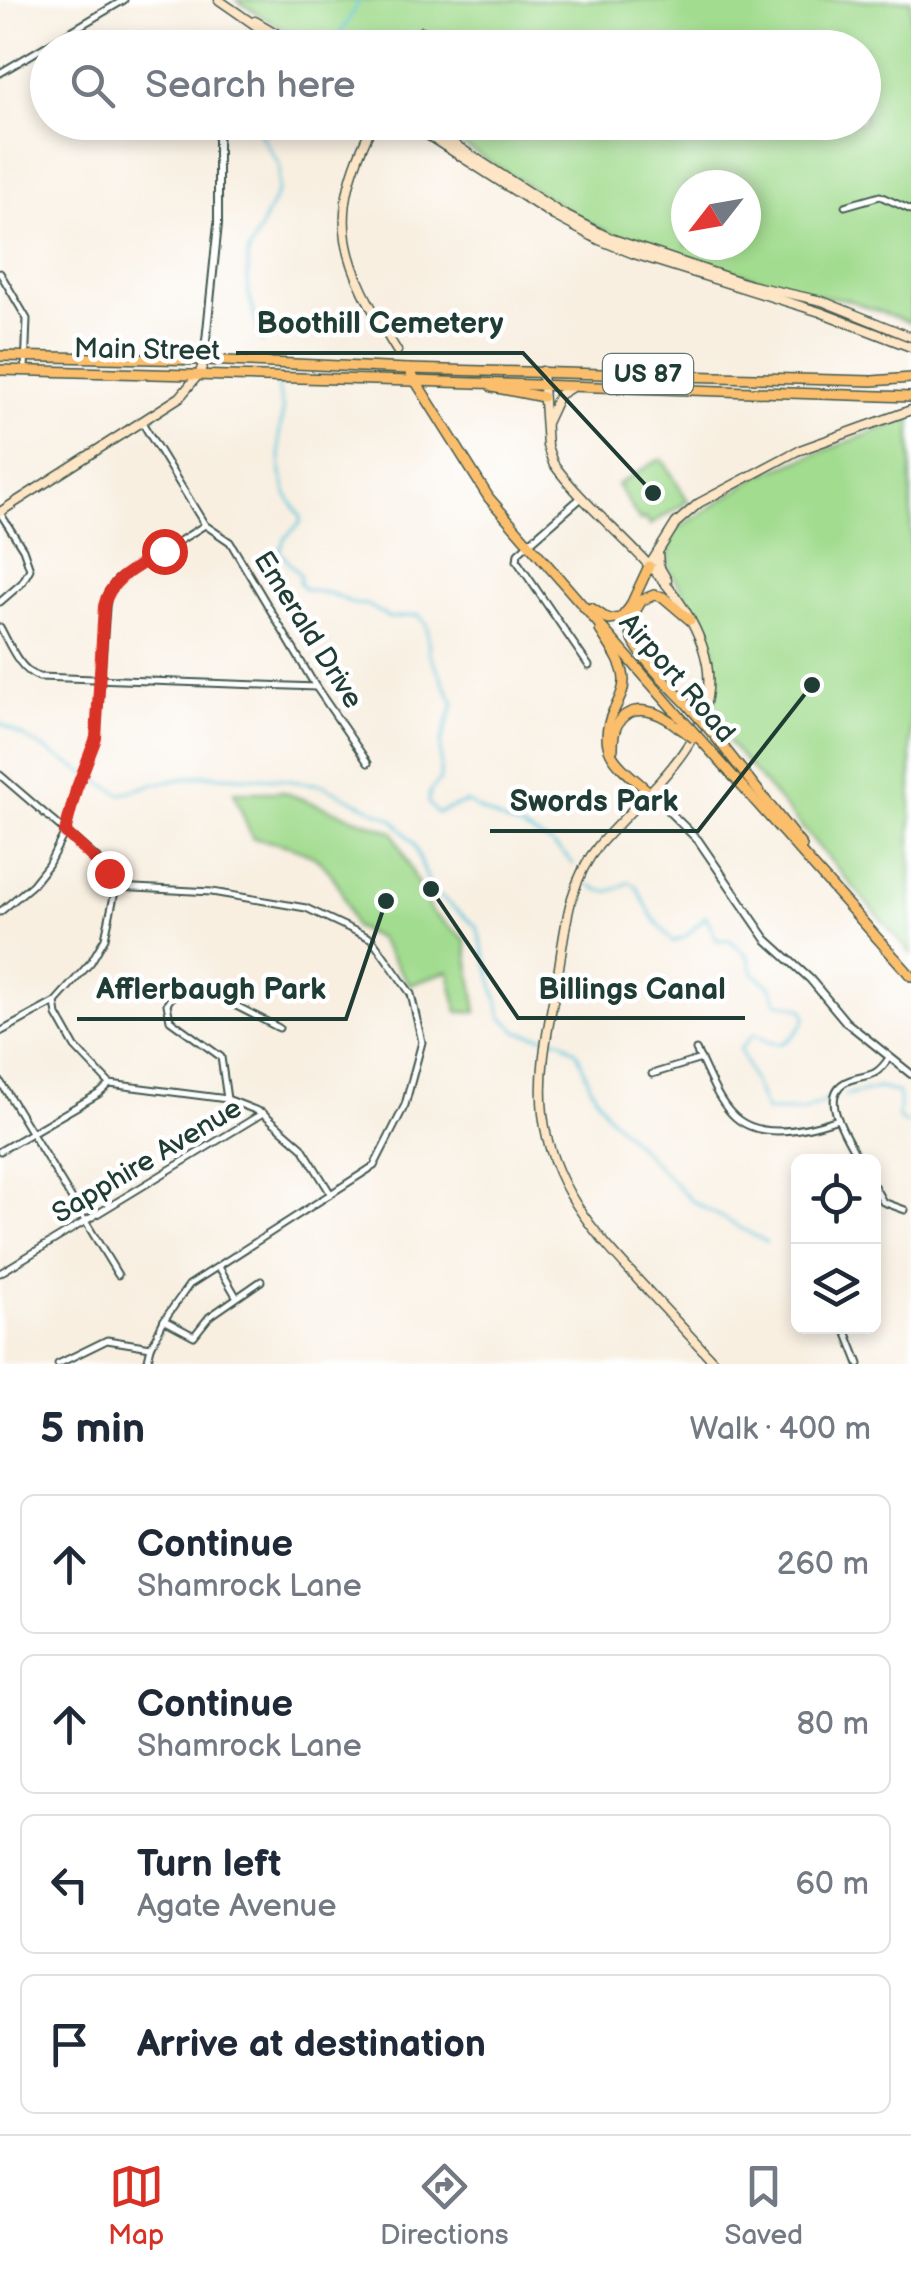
<!DOCTYPE html>
<meta charset="utf-8">
<style>
body{margin:0;font-family:"Balsamiq Sans",sans-serif;background:#f6f6f7;color:#1f2937}
.controls{position:absolute;right:30px;bottom:30px;display:grid;overflow:hidden;border-radius:15px;box-shadow:0 5px 15px #0003}
.controls button{width:90px;height:90px;display:grid;place-items:center;padding:0;border:0;border-bottom:2px solid #e0e1e3;background:#fff;color:#1f2937;font:50px sans-serif}
.compass{position:absolute;left:671px;top:170px;width:90px;height:90px;border-radius:50%;background:#fff;box-shadow:0 5px 15px #0003;rotate:239deg}
.stop{position:absolute;width:30px;height:30px;margin:-22px;border:8px solid #d93025;border-radius:50%;background:#fff}
.stop.end{background:#d93025;border-color:#fff;box-shadow:0 2px 10px #0008}
.list{margin:0;padding:0;list-style:none}
h2{display:flex;justify-content:space-between;align-items:center;height:130px;margin:0;padding:0 40px;font-size:42px}
h2 small{font-size:32px;font-weight:400;color:#747a83}
.list li{display:grid;grid-template-columns:65px 1fr auto;gap:30px;align-items:center;box-sizing:border-box;height:140px;margin:0 20px 20px;padding:0 20px;border:2px solid #e0e1e3;border-radius:15px}
.list b{display:block;font-size:38px;white-space:nowrap}
.list p{margin:0;font-size:32px;white-space:nowrap;color:#747a83}
.list em{font-size:32px;font-style:normal;color:#747a83}
.icon{flex:none;width:55px;height:55px;fill:none;stroke:currentColor;stroke-width:2;stroke-linecap:round;stroke-linejoin:round}
.map{position:relative;flex:none;width:911px;height:1364px;overflow:hidden}
.search{position:absolute;background:#fff;box-shadow:0 5px 15px #0003;left:30px;right:30px;top:30px;height:110px;display:flex;align-items:center;gap:25px;box-sizing:border-box;padding:0 35px;border-radius:55px;color:#747a83;font-size:38px}
.sheet{height:770px;background:#fff}
nav{display:flex;justify-content:space-around;align-items:center;box-sizing:border-box;height:140px;border-top:2px solid #e0e1e3;background:#fff;font-size:28px;color:#747a83}
nav a{display:grid;justify-items:center;gap:5px}
nav .on{color:#d93025}
.map>svg:first-child{display:block}
</style>
<div class="map">
<svg width="911" height="1364" viewBox="0 0 911 1364">
<rect width="100%" height="100%" fill="#fff"/>
<filter id="ink" filterUnits="userSpaceOnUse"><feTurbulence type="fractalNoise" baseFrequency=".01" numOctaves="2"/><feDisplacementMap in="SourceGraphic" scale="20" xChannelSelector="R" yChannelSelector="G"/><feConvolveMatrix kernelMatrix="1 2 1 2 8 2 1 2 1" color-interpolation-filters="sRGB"/></filter>
<filter id="wash" filterUnits="userSpaceOnUse"><feTurbulence type="fractalNoise" baseFrequency=".0048" numOctaves="4" result="noise"/><feDisplacementMap in="SourceGraphic" scale="40" xChannelSelector="R" yChannelSelector="G"/><feGaussianBlur stdDeviation="2.25" result="paint"/><feColorMatrix in="noise" values="0 0 0 0 0 0 0 0 0 0 0 0 0 0 0 0 0 1.4 0 .05"/><feComposite in="paint" operator="in"/></filter>
<g filter="url(#wash)">
<rect width="100%" height="100%" fill="#f8efe1"/>
<g fill="#a2dc8f" stroke="#608c62" stroke-width="2.5" fill-rule="evenodd">
<path d="M 236,0 L 911,0 L 911,323 L 845,299 L 813,295 L 619,237 L 583,220 L 428,123 L 864,122 L 864,48 L 312,47 ZM 686,185 L 746,185 L 746,245 L 686,245 Z"/>
<path d="M 911,418 L 911,954 L 713,724 L 714,647 L 667,564 L 673,532 L 760,475 Z"/>
<path d="M 658,460 L 663,460 L 688,501 L 650,525 L 645,518 L 640,521 L 617,485 Z"/>
<path d="M 234,792 L 283,792 L 393,832 L 431,912 L 465,939 L 477,1012 L 458,1012 L 449,971 L 410,985 L 378,938 L 354,927 C 334,861 319,850 252,838 Z"/>
</g>
<g fill="none" stroke-linecap="round" stroke-linejoin="round">
<g stroke="#5dc3db" stroke-width="2.5">
<path d="M 332,48 L 360,0"/>
<path d="M 253,122 L 280,166 L 278,191 L 248,254 L 248,291 L 262,343"/>
<path d="M 277,385 L 283,410 L 279,437 L 281,474 L 288,497 L 301,517 L 300,523 L 285,538 L 279,551 L 300,575 L 299,582 L 304,589 L 332,594 L 354,604 L 368,605 L 389,618 L 419,615 L 427,626 L 429,653 L 454,703 L 441,742 L 440,780 L 430,791 L 428,803 L 437,813 L 467,802 C 501,826 547,830 573,864"/>
<path d="M 0,723 L 121,794 L 154,784 L 203,775 L 276,779 L 322,785 L 394,820 L 414,844 L 431,889 L 477,927 L 502,1017 L 518,1032 L 561,1040 L 577,1052 L 591,1087 L 607,1114 L 692,1201 L 766,1242"/>
<path d="M 591,885 C 605,896 615,891 629,882 L 636,886 L 652,916 L 673,942 L 686,936 L 706,916 L 717,940 L 730,940 L 748,956 L 753,973 L 771,987 L 777,1002 L 801,1008 L 806,1015 C 804,1025 790,1043 778,1044 C 770,1044 760,1037 754,1034 L 740,1049 L 766,1111 L 803,1111 L 826,1101"/>
<path d="M 845,1096 L 878,1088 L 897,1092 C 903,1102 896,1110 900,1121 L 911,1124"/>
</g>
</g>
</g>
<g filter="url(#ink)">
<g fill="none" stroke-linecap="round" stroke-linejoin="round">
<defs>
<g id="minor">
<path d="M 413,48 L 422,30"/>
<path d="M 0,73 L 124,0"/>
<path d="M 845,206 L 880,196 L 911,210"/>
<path d="M 0,273 L 27,319 L 25,370"/>
<path d="M 143,424 L 205,525 L 230,542 L 316,687 L 368,763"/>
<path d="M 0,513 L 23,549 L 30,569 L 22,583 L 0,602"/>
<path d="M 528,544 L 518,553 L 517,561 L 589,666"/>
<path d="M 0,627 C 10,645 19,670 39,677 L 316,687"/>
<path d="M 0,775 L 100,861 L 116,887 L 105,938 L 91,962 L 55,1002 L 0,1032"/>
<path d="M 116,887 L 212,892 L 306,908 L 372,939 L 411,994 L 422,1042 L 405,1105 L 374,1166 L 189,1285 L 164,1320 L 151,1347 L 147,1364"/>
<path d="M 0,912 L 32,885 L 48,865 L 65,832 L 76,790 L 96,738 L 107,594 L 117,580 L 205,525"/>
<path d="M 55,1002 L 57,1015 L 75,1047 L 110,1084 L 227,1099 L 263,1113 L 302,1147 L 331,1194"/>
<path d="M 696,1050 C 707,1070 715,1096 731,1113 C 757,1142 806,1130 838,1119"/>
<path d="M 652,1074 L 701,1059"/>
<path d="M 0,1081 L 118,1275"/>
<path d="M 227,1099 L 221,1057 L 170,1020 L 167,1004 C 172,996 177,990 186,989 C 208,988 258,1018 279,1028"/>
<path d="M 0,1151 L 100,1093 L 110,1084"/>
<path d="M 860,1162 C 849,1140 814,1093 850,1080 C 871,1073 874,1079 889,1058"/>
<path d="M 874,1186 L 883,1202 L 905,1210"/>
<path d="M 219,1267 L 236,1296"/>
<path d="M 0,1273 L 263,1113"/>
<path d="M 164,1320 L 194,1336 L 209,1317 L 261,1281"/>
<path d="M 844,1326 L 859,1364"/>
<path d="M 58,1364 L 107,1340 L 151,1347"/>
</g>
<g id="tertiary">
<path d="M 258,48 L 268,31"/>
<path d="M 204,360 L 218,224 L 218,137 L 223,122"/>
<path d="M 528,544 L 582,497"/>
<path d="M 649,792 L 698,840 L 766,939 L 810,979 L 846,1022 L 911,1074"/>
</g>
<g id="secondary">
<path d="M 219,0 L 288,48"/>
<path d="M 255,21 L 302,48"/>
<path d="M 374,122 C 324,221 342,262 397,351"/>
<path d="M 407,122 L 554,216 L 599,240 L 634,254 L 820,312 L 911,347"/>
<path d="M 420,122 L 561,213 L 610,238 L 750,285 L 822,301 L 911,337"/>
<path d="M 542,371 L 547,446 L 553,463 C 598,527 692,582 707,664 C 720,740 643,794 599,845 C 567,883 565,933 557,980 C 549,1024 538,1069 543,1114 C 551,1185 593,1231 639,1281 C 665,1309 690,1336 716,1364"/>
<path d="M 546,423 L 559,395 L 572,387"/>
<path d="M 0,512 L 180,397 L 200,373 L 204,360"/>
<path d="M 658,552 L 659,566 L 667,580"/>
<path d="M 649,566 L 676,523 L 699,503 L 797,451 L 911,410"/>
</g>
<g id="primary">
<path d="M 0,356 L 204,360 L 408,369"/>
<path d="M 0,370 L 413,381"/>
</g>
<g id="trunk">
<path d="M 413,381 L 911,397"/>
<path d="M 492,387 L 543,397"/>
<path d="M 591,608 L 609,620 L 621,618 L 630,607 L 649,566"/>
<path d="M 600,630 C 609,645 624,663 624,681 C 624,692 618,702 613,712 C 595,752 620,766 648,791"/>
<path d="M 687,704 C 673,689 632,651 631,632 C 630,620 636,609 642,600 L 654,595 L 663,597 L 690,620"/>
<path d="M 680,717 L 489,498 L 408,369 L 872,381 L 911,378"/>
<path d="M 714,735 L 802,846"/>
<path d="M 708,748 L 911,976"/>
<path d="M 613,749 C 612,703 648,702 677,726"/>
</g>
</defs>
<use href="#minor" stroke="#40584e" stroke-width="9"/>
<use href="#tertiary" stroke="#40584e" stroke-width="10"/>
<use href="#secondary" stroke="#40584e" stroke-width="11"/>
<use href="#primary" stroke="#40584e" stroke-width="12"/>
<use href="#trunk" stroke="#40584e" stroke-width="12"/>
<use href="#minor" stroke="#fff" stroke-width="5"/>
<use href="#tertiary" stroke="#fff" stroke-width="6"/>
<use href="#secondary" stroke="#fde5c5" stroke-width="8"/>
<use href="#primary" stroke="#fabe6d" stroke-width="9"/>
<use href="#trunk" stroke="#fabe6d" stroke-width="9"/>
<defs>
<g id="trunk-bridge">
<path d="M 687,704 L 714,735"/>
<path d="M 680,717 L 708,748"/>
<path d="M 677,726 L 694,738"/>
</g>
</defs>
<use href="#trunk-bridge" stroke="#40584e" stroke-width="12" stroke-linecap="butt"/>
<use href="#trunk-bridge" stroke="#fabe6d" stroke-width="9"/>
</g>
</g>
<g fill="none" stroke-linecap="round" stroke-linejoin="round" filter="url(#ink)">
<path stroke="#d93025" stroke-width="12" d="M 109,873 L 65,832 L 76,790 L 96,738 L 104,606 C 111,576 140,566 164,551"/>
</g>
<g text-anchor="middle" dominant-baseline="central" stroke-width="9" stroke-linejoin="round" paint-order="stroke">
<rect fill="#fff" stroke="#627771" stroke-width="2.5" x="603" y="354" width="90" height="40" rx="8"/>
<g font-size="25" font-weight="bold" fill="#1f3d34">
<text x="648" y="374">US 87</text>
</g>
<g font-size="28" fill="#1f3d34" stroke="#fff">
<text transform="translate(147 350) rotate(1)">Main Street</text>
<text transform="translate(308 630) rotate(58)">Emerald Drive</text>
<text transform="translate(677 678) rotate(49)">Airport Road</text>
<text transform="translate(147 1161) rotate(-31)">Sapphire Avenue</text>
</g>
</g>
<path fill="none" stroke="#1f3d34" stroke-width="4" d="M653 493L523 353H236M812 685L698 831H490M431 889L518 1018H745M386 901L346 1019H77"/>
<g fill="#1f3d34" stroke="#fff" stroke-width="4">
<circle cx="653" cy="493" r="10"/>
<circle cx="812" cy="685" r="10"/>
<circle cx="431" cy="889" r="10"/>
<circle cx="386" cy="901" r="10"/>
</g>
<g font-size="30" text-anchor="middle" font-weight="bold" fill="#1f3d34" stroke="#fff" stroke-width="9" stroke-linejoin="round" paint-order="stroke">
<text x="380" y="333">Boothill Cemetery</text>
<text x="594" y="811">Swords Park</text>
<text x="632" y="999">Billings Canal</text>
<text x="211" y="999">Afflerbaugh Park</text>
</g>
</svg>
<div class="controls">
<button><svg class="icon" aria-label="locate" viewBox="0 0 24 24"><circle cx="12" cy="12" r="6"/><path d="M12 2v4M12 18v4M2 12h4M18 12h4"/></svg></button>
<button><svg class="icon" aria-label="layers" viewBox="0 0 24 24"><path d="M12 4l9 5-9 5-9-5zM3 14l9 5 9-5"/></svg></button>
</div>
<svg class="compass" viewBox="-18 -18 36 36"><path d="M0-13l5 13h-10z" fill="#e53935"/><path d="M0 13l5-13h-10z" fill="#747a83"/></svg>
<div class="stop" style="left:164px;top:551px"></div>
<div class="stop end" style="left:109px;top:873px"></div>
<div class="search"><svg class="icon" aria-label="search" viewBox="0 0 24 24"><circle cx="10" cy="10" r="6"/><path d="M15 15l6 6"/></svg>Search here</div>
</div>
<section class="sheet">
<h2>5 min<small>Walk · 400 m</small></h2>
<ul class="list">
<li><svg class="icon" aria-label="ahead" viewBox="0 0 24 24"><path d="M12 20V5M6 11l6-6 6 6"/></svg><div><b>Continue</b><p>Shamrock Lane</p></div><em>260 m</em></li>
<li><svg class="icon" aria-label="ahead" viewBox="0 0 24 24"><path d="M12 20V5M6 11l6-6 6 6"/></svg><div><b>Continue</b><p>Shamrock Lane</p></div><em>80 m</em></li>
<li><svg class="icon" aria-label="left" viewBox="0 0 24 24"><path d="M17 20v-9H6M10 6l-5 5 5 5"/></svg><div><b>Turn left</b><p>Agate Avenue</p></div><em>60 m</em></li>
<li><svg class="icon" aria-label="arrive" viewBox="0 0 24 24"><path d="M6 21V4h12l-3 4 3 4H6"/></svg><div><b>Arrive at destination</b></div></li>
</ul>
</section>
<nav>
<a class="on"><svg class="icon" aria-label="map" viewBox="0 0 24 24"><path d="M3 6l6-2 6 2 6-2v14l-6 2-6-2-6 2zM9 4v14M15 6v14"/></svg>Map</a>
<a><svg class="icon" aria-label="directions" viewBox="0 0 24 24"><path d="M12 3l9 9-9 9-9-9zM9 14v-3h6M13 9l2 2-2 2"/></svg>Directions</a>
<a><svg class="icon" aria-label="saved" viewBox="0 0 24 24"><path d="M7 4h10v16l-5-4-5 4z"/></svg>Saved</a>
</nav>
